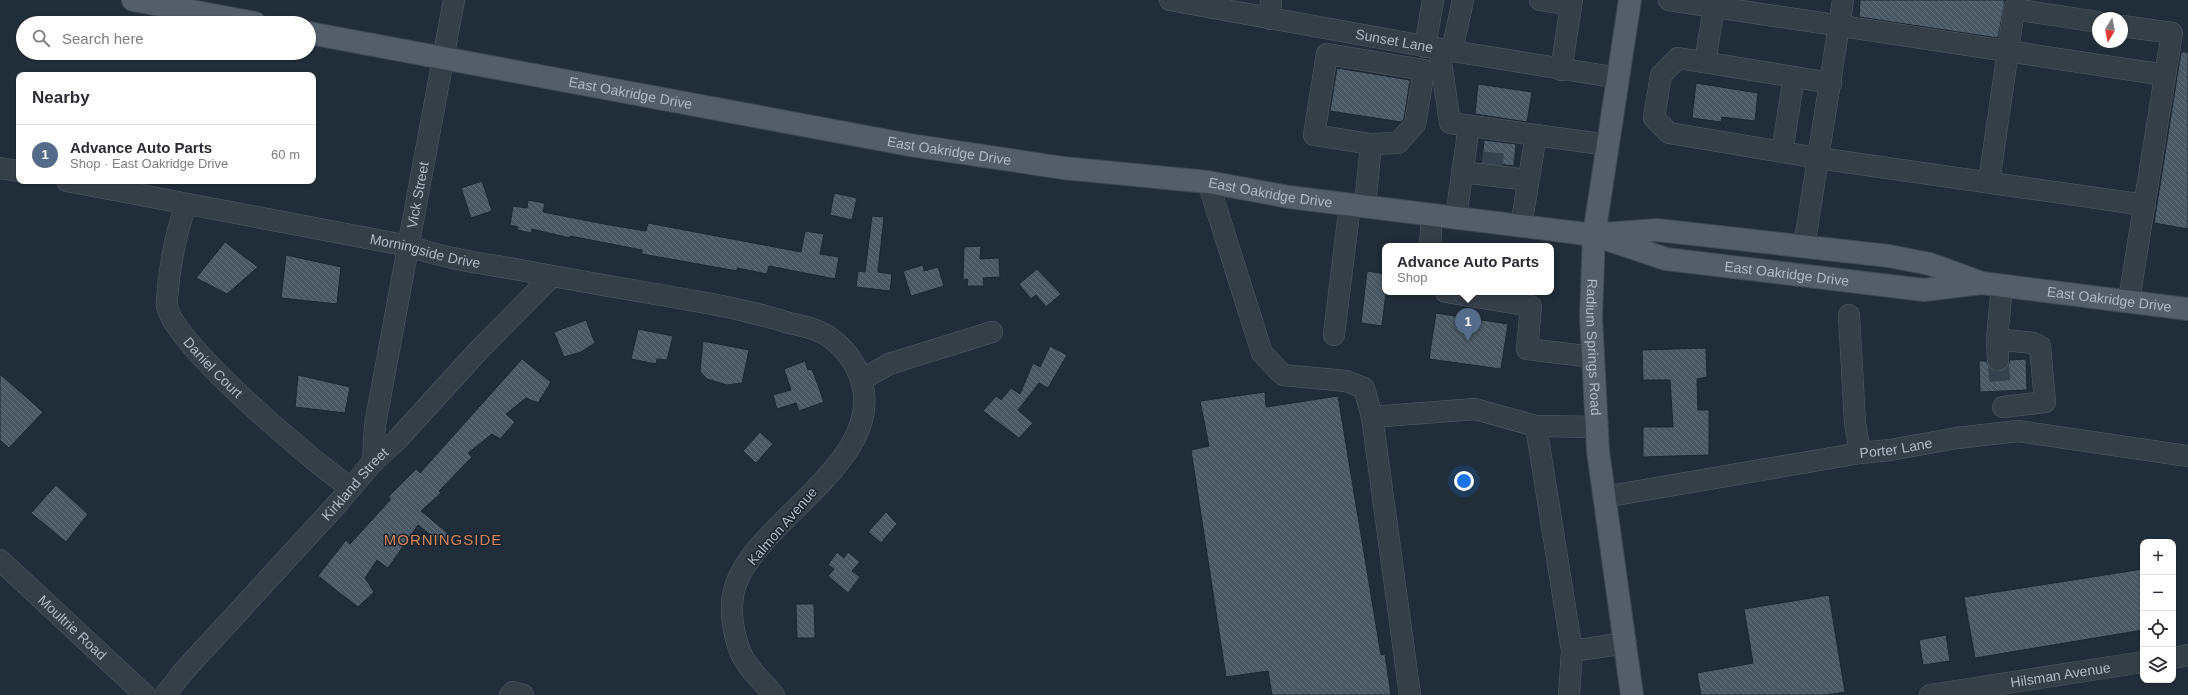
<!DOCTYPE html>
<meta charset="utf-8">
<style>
body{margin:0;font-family:Arial,sans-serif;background:#f7f7f7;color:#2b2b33}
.controls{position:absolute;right:12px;bottom:12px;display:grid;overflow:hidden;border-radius:8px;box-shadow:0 1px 3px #0004}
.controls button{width:36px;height:36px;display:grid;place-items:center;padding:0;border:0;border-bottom:1px solid #e1e1e2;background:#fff;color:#2b2b33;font:20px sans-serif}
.compass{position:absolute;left:2092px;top:12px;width:36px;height:36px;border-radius:50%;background:#fff;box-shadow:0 1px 3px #0004;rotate:190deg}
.you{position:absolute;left:1464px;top:481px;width:14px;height:14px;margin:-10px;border:3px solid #fff;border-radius:50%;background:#1a73e8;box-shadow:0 0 0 6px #1a73e833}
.badge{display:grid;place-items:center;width:26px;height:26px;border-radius:50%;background:#546c8a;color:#fff;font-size:13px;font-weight:700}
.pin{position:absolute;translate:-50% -33px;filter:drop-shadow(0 1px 2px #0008)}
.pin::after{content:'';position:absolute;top:21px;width:14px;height:12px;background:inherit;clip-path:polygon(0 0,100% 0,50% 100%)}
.popup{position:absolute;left:1382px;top:243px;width:172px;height:52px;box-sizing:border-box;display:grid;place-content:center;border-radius:8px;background:#fff;filter:drop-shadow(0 1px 3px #0005);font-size:13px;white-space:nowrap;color:#7c7c81}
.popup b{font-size:15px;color:#2b2b33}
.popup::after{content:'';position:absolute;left:50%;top:100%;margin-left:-8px;border:8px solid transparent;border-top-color:#fff}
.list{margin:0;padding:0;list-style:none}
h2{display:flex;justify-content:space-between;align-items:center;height:52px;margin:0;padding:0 16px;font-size:17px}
h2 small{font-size:13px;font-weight:400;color:#7c7c81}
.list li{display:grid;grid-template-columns:26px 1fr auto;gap:12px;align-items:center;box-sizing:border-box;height:60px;padding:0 16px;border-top:1px solid #e1e1e2}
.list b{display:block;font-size:15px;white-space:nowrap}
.list p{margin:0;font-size:13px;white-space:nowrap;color:#7c7c81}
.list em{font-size:13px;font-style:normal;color:#7c7c81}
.icon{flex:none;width:22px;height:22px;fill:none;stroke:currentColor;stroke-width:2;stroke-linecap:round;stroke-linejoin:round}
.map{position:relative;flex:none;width:2188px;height:695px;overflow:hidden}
.search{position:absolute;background:#fff;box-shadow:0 1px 3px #0004;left:16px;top:16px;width:300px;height:44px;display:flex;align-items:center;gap:10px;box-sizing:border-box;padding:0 14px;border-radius:22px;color:#7c7c81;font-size:15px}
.panel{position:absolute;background:#fff;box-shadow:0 1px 3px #0004;left:16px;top:72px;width:300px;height:112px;border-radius:8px}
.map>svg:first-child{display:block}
</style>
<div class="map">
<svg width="2188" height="695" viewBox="0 0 2188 695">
<defs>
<pattern id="building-back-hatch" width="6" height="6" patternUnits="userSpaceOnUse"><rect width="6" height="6" fill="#4a5864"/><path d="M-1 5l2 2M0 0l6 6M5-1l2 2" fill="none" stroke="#626e79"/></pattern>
</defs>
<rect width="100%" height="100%" fill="#212d38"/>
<g fill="url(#building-back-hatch)" stroke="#1c262f">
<path d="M 1860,0 L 2005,0 L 1998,38 L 1859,17 Z"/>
<path d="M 2181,52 L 2188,52 L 2188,229 L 2154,223 Z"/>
<path d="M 1337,68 L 1410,80 L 1404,119 L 1401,122 L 1330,111 Z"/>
<path d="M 1696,83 L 1758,93 L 1755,121 L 1722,117 L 1721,122 L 1692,118 Z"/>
<path d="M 1478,84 L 1532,92 L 1527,122 L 1475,114 Z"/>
<path d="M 1484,140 L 1516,144 L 1514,166 L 1482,162 Z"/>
<path d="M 482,181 L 492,211 L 471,218 L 461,188 Z"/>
<path d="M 834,193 L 857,198 L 852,220 L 830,215 Z"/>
<path d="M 528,200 L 545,203 L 543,212 L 604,224 L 646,231 L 648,223 L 801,252 L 805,231 L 824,234 L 820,254 L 839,257 L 835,279 L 769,266 L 767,274 L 737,268 L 737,271 L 642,254 L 642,250 L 570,236 L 570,238 L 532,229 L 531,233 L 517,230 L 518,227 L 510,225 L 513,206 L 527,208 Z"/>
<path d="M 872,216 L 884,217 L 878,272 L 892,274 L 890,291 L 856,287 L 858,271 L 865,272 Z"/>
<path d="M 225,242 L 258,267 L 227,294 L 196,278 Z"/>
<path d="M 981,246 L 980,259 L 999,258 L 1000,277 L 983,278 L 984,286 L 967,286 L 968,279 L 963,280 L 964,247 Z"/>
<path d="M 286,255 L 341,267 L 337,304 L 281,298 Z"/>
<path d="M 923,265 L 924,271 L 938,267 L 944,286 L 911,296 L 903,271 Z"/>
<path d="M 1037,269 L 1061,294 L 1046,307 L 1036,295 L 1031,299 L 1019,284 Z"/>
<path d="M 1367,271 L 1385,274 L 1386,292 L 1382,326 L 1361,323 Z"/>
<path d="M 1436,313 L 1508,324 L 1501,369 L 1429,359 Z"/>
<path d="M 586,320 L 595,343 L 581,352 L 564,357 L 554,332 Z"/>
<path d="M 638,329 L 673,336 L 667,360 L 657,359 L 656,364 L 631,359 Z"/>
<path d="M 703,341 L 749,350 L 742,383 L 727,385 L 707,379 L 700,371 Z"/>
<path d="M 1050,346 L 1067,355 L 1048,388 L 1039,383 L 1018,410 L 1033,423 L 1019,438 L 983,411 L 996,396 L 1001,400 L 1011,388 L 1020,394 L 1033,363 L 1040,367 Z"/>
<path d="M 1706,348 L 1707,377 L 1697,379 L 1698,410 L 1709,410 L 1709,455 L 1643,457 L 1643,427 L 1673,427 L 1670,380 L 1643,380 L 1642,350 Z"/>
<path d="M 522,359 L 551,382 L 538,403 L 526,398 L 506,414 L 515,422 L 500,439 L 492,434 L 468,453 L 472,457 L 439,491 L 441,493 L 421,511 L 450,535 L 442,544 L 418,525 L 388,568 L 377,560 L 365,578 L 374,592 L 358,607 L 318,576 L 346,540 L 350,544 L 391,499 L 388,497 L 416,469 L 420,473 Z"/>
<path d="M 2026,359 L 2027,390 L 1980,392 L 1979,361 L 1986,361 L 1992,370 L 1999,372 L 2008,366 L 2010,360 Z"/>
<path d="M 805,361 L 808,370 L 812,369 L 824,402 L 799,411 L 796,403 L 777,409 L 773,395 L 791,390 L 784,369 Z"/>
<path d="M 0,374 L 43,412 L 9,448 L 0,440 Z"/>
<path d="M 298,375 L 350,387 L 345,413 L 295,407 Z"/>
<path d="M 1265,392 L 1266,407 L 1338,396 L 1381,655 L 1385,654 L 1391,695 L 1272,695 L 1268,671 L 1226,677 L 1191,450 L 1209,446 L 1200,401 Z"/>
<path d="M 760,432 L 773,444 L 756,463 L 743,451 Z"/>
<path d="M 56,485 L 88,514 L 66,542 L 31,513 Z"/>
<path d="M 886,512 L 897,524 L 881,543 L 868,532 Z"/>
<path d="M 837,552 L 844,558 L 848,552 L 860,562 L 852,571 L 860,577 L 848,593 L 828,576 L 834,569 L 828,565 Z"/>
<path d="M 2143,569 L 2143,630 L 1975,658 L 1964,597 Z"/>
<path d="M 1829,595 L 1845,692 L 1826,695 L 1701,695 L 1697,673 L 1753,663 L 1744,609 Z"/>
<path d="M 796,604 L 814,604 L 815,638 L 797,638 Z"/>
<path d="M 1946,635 L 1950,661 L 1923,665 L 1919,640 Z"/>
</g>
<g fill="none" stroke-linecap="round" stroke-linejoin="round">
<g stroke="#36424d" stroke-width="21" stroke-dasharray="21 10" stroke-linecap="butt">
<path d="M 1482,162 L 1514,165"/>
<path d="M 1998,360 L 2001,391"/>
</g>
<defs>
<g id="minor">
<path id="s1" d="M 1170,0 L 1452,51 L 1619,78"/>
<path d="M 1540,0 L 1571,5"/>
<path d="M 1669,0 L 2165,75"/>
<path d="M 1270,19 L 1271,0"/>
<path d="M 2122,26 L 2172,33 L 2129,300"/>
<path d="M 1425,47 L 1433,0"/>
<path d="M 1439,49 L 1450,123 L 1608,145"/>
<path d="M 1452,51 L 1463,0"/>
<path d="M 1705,62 L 1714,7"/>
<path d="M 1561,70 L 1572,0"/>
<path d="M 1831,83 L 1678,58 L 1661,75 L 1654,118 L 1669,133 L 1818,158 L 2145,205"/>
<path d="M 1782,152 L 1794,77"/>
<path d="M 0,168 L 19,171"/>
<path d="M 1462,172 L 1528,180"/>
<path id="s2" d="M 67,181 L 409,246 C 443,258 479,263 515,269 C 577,281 639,291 701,302 C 731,307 760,314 789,323 C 799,325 809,327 818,331 C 837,339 851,356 859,374 C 893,457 760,517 736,584 C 731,598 731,615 734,630 C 736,640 739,651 744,659 C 751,672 764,683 774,695"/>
<path d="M 1208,182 L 1262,353 L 1283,375 L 1346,381 L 1364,388 L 1372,417 L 1475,409 L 1536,426 L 1597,427"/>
<path d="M 1989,182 L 2014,9 L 2098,22"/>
<path id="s3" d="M 186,205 C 176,232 171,259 168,288 C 168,293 166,300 167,306 C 173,344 314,463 350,487"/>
<path d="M 1365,206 L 1371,144 L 1398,143 L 1415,124 L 1424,70 L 1327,54 L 1314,135 L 1371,144"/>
<path d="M 1456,217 L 1469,126"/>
<path d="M 1521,226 L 1536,135"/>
<path d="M 1430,246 L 1432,215"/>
<path d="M 1804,247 L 1843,0"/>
<path d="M 1446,292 L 1531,306 L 1527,349 L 1593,357"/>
<path d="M 1849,315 L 1855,423 L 1860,453"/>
<path d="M 1334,335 L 1350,204"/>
<path d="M 1997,339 L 2033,343 L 2040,346 L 2045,402 L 2003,407"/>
<path d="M 1998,360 L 1997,339 L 2002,286"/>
<path d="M 861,380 L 889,364 L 992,332"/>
<path d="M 1372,417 L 1410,695"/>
<path d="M 1536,426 L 1572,651 L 1569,695"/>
<path id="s4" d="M 373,462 L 375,425 L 454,0"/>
<path id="s5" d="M 1604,497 L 1860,453 L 1890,450 L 1957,438 L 2018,431 L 2188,456"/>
<path id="s6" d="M 0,560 L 145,695"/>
<path d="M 1572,651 L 1626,643"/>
<path d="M 2173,658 L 2188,655"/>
<path id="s7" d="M 165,695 L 183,672 L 339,502 L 373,462 L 396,441 L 479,350 L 551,277"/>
<path d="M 510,695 L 513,692 L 523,695"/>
<path id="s8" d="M 1930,695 L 2143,662"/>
</g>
<g id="major">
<path d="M 133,0 L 255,23"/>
<path id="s9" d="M 1630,0 L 1594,235 L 1591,316 L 1598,451 L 1632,695"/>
<path id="s10" d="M 309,33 L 910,145 L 1063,168 L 1208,182 L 1289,197 L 1594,235 L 1666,259 L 1924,290 L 1982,283"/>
<path id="s11" d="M 1603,234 L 1657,230 L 1889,256 L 1930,264 L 1982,283 L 2188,309"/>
</g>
</defs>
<use href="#minor" stroke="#535d66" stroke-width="22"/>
<use href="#major" stroke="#3e4852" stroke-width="24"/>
<use href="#minor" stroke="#353f48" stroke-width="21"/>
<use href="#major" stroke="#535e68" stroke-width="22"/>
</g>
<g text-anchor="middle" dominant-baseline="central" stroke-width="3" stroke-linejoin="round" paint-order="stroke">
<g font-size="14" fill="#b0bac5" stroke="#1a242d">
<text stroke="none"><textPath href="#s1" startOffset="228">Sunset Lane</textPath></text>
<text stroke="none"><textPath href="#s10" startOffset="327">East Oakridge Drive</textPath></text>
<text stroke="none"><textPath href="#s10" startOffset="651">East Oakridge Drive</textPath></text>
<text stroke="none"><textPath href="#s10" startOffset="975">East Oakridge Drive</textPath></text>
<text stroke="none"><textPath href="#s4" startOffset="271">Vick Street</textPath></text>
<text stroke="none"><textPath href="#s2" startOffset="365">Morningside Drive</textPath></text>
<text stroke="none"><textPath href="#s10" startOffset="1499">East Oakridge Drive</textPath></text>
<text stroke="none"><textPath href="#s11" startOffset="513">East Oakridge Drive</textPath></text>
<text stroke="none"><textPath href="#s9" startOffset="350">Radium Springs Road</textPath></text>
<text stroke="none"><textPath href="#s3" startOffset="181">Daniel Court</textPath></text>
<text stroke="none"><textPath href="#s5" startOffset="296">Porter Lane</textPath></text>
<text stroke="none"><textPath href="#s7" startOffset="284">Kirkland Street</textPath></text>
<text transform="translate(782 526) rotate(-49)">Kalmon Avenue</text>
<text stroke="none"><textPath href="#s6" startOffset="99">Moultrie Road</textPath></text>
<text stroke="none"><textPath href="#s8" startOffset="132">Hilsman Avenue</textPath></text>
</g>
<g font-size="15" letter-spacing="1" fill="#d08560" stroke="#1a242d">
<text x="443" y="539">MORNINGSIDE</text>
</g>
</g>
</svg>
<div class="controls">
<button>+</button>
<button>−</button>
<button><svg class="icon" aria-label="locate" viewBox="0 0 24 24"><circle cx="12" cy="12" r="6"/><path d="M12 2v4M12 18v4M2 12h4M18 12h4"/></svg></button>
<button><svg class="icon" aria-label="layers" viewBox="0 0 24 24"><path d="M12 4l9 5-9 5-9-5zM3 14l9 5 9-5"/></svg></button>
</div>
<svg class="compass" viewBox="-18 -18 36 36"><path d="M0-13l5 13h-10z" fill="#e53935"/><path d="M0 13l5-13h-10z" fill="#7c7c81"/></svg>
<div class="you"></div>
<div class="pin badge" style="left:1468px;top:341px">1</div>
<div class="popup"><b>Advance Auto Parts</b>Shop</div>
<div class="search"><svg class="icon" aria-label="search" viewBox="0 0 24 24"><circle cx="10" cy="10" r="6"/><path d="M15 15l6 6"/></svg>Search here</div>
<section class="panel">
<h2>Nearby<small></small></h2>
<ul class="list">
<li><span class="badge">1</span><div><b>Advance Auto Parts</b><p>Shop · East Oakridge Drive</p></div><em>60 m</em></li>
</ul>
</section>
</div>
